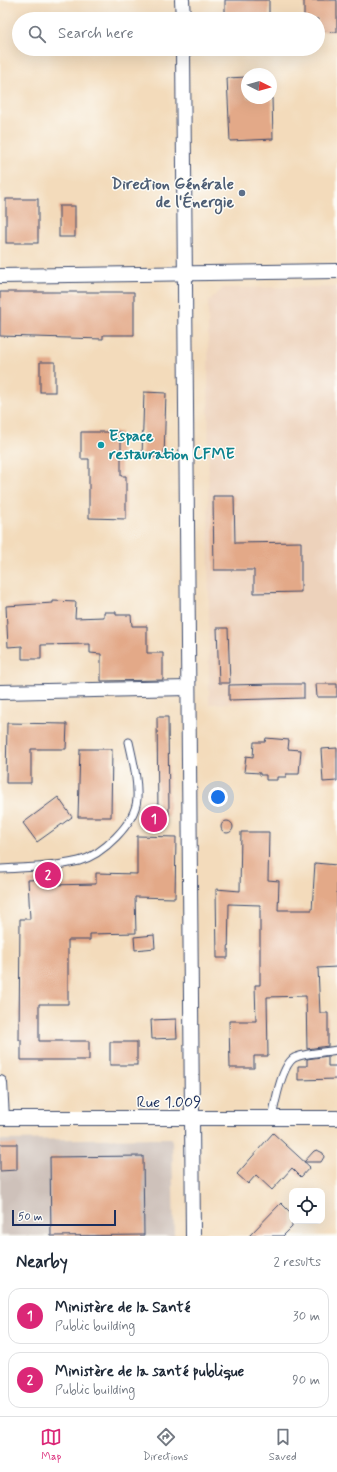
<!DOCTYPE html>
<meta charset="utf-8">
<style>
body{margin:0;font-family:Mynerve,sans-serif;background:#f2f2f3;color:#1f2937}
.controls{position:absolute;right:12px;bottom:12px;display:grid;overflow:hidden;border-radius:8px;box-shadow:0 4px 16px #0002}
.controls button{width:36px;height:36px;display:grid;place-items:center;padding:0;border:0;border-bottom:1px solid #e0e1e3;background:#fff;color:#1f2937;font:20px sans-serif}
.compass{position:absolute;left:241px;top:68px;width:36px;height:36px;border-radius:50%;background:#fff;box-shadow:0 4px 16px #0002;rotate:95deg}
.scale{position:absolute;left:12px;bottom:10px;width:104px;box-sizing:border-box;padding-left:4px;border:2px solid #1b2f5e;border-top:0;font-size:11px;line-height:14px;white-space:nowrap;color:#1b2f5e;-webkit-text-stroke:3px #fdfcf7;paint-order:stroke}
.you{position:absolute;left:218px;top:797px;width:14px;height:14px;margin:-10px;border:3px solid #fff;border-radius:50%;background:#1a73e8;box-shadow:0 0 0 6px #1a73e833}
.badge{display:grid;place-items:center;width:26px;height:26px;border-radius:50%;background:#db2777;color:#fff;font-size:13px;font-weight:700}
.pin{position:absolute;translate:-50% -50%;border:2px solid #fff;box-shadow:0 1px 4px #0006}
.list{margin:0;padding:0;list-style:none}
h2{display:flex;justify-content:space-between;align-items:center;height:52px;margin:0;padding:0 16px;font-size:17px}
h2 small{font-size:13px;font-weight:400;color:#747a83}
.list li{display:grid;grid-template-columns:26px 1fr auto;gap:12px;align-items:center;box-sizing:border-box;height:56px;margin:0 8px 8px;padding:0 8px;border:1px solid #e0e1e3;border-radius:12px}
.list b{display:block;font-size:15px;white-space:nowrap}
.list p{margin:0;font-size:13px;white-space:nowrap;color:#747a83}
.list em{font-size:13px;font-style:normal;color:#747a83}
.icon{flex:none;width:22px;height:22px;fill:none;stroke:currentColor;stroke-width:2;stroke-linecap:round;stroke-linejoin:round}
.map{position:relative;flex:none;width:337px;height:1236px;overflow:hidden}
.search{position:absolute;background:#fff;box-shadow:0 4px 16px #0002;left:12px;right:12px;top:12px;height:44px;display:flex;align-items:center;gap:10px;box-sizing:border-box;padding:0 14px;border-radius:22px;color:#747a83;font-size:15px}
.sheet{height:180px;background:#fff}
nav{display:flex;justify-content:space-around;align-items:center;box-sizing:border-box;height:56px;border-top:1px solid #e0e1e3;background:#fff;font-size:11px;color:#747a83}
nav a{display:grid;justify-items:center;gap:2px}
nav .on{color:#db2777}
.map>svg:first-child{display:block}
</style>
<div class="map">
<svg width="337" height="1236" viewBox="0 0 337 1236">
<rect width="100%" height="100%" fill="#fdfcf7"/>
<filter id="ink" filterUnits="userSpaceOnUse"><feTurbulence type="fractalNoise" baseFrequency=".025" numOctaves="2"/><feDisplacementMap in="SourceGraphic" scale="8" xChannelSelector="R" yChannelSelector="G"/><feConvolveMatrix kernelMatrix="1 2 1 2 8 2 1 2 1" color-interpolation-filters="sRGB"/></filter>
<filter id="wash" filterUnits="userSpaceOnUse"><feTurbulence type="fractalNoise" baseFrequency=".012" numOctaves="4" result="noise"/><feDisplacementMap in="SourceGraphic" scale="16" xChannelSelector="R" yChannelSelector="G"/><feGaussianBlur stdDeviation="0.9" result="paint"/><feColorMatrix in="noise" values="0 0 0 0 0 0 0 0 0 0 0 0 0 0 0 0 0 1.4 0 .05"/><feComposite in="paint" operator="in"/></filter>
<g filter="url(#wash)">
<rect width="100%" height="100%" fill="#f3dbbb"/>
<path fill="#edd2bb" d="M 337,287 L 337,699 L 209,704 L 208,302 L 223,288 Z"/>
<path fill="#cec1ba" d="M 172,1138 L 174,1236 L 0,1236 L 0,1140 Z"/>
<g id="blocks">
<g fill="#e3a988">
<rect x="225" y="0" width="44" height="19"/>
<path d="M 304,0 L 337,0 L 337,32 L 318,31 L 318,19 L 304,19 Z"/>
<path d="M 247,77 L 247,98 L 272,98 L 273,139 L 230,141 L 227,78 Z"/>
<rect x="6" y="199" width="32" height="44"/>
<rect x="59" y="206" width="16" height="31"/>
<path d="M 0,292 L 134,292 L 134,335 L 103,335 L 103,339 L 0,336 Z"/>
<rect x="40" y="362" width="15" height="30"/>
<path d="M 144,392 L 166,393 L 164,458 L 142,457 Z"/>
<path d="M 81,432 L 121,432 L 121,476 L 126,476 L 126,519 L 89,518 L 89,459 L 81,459 Z"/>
<path d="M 213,496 L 234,496 L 235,543 L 301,542 L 301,592 L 254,593 L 254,570 L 214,570 Z"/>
<path d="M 53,601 L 76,602 L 75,618 L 104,617 L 104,612 L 116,612 L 116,615 L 131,615 L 132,626 L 147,626 L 147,653 L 163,653 L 163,680 L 101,681 L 101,654 L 90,653 L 90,644 L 41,645 L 41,659 L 22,659 L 22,646 L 8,647 L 6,606 L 53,603 Z"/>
<path d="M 217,628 L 228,628 L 230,683 L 219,683 Z"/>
<path d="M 275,684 L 304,684 L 304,698 L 229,700 L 229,685 Z"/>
<path d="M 316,684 L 337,684 L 337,697 L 317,697 Z"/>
<path d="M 157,717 L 168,717 L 169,816 L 158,816 Z"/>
<path d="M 7,723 L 67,724 L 66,749 L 31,749 L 31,783 L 6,783 Z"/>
<path d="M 266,738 L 289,740 L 288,749 L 301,750 L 299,774 L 286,774 L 286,777 L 277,777 L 277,780 L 266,780 L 266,775 L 260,775 L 260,773 L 244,772 L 246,756 L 253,757 L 254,742 L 265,742 Z"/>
<path d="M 337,748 L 337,781 L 323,782 L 321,749 Z"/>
<path d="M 80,749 L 112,749 L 111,817 L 78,817 Z"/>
<path d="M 58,797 L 72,817 L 37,842 L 23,823 Z"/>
<circle cx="227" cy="827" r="6"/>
<path d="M 241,832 L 269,832 L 268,880 L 279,881 L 278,910 L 312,910 L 315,863 L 337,865 L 337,967 L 318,968 L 320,1013 L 328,1013 L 328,1046 L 307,1049 L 306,996 L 267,997 L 268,1056 L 254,1056 L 254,1068 L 230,1068 L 229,1021 L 256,1021 L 255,985 L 260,985 L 260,905 L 229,904 L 228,958 L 217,958 L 216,889 L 240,891 Z"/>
<path d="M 137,836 L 176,837 L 175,898 L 135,897 L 136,933 L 90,934 L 90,940 L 68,940 L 68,1004 L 39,1004 L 39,1041 L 89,1041 L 89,1060 L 21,1060 L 21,1040 L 19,1040 L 20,919 L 30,919 L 28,880 L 49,879 L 49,885 L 96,884 L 96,873 L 137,874 Z"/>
<path d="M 154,935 L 155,948 L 135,950 L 134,937 Z"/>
<path d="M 176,1019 L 177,1038 L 152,1039 L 151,1020 Z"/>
<rect x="110" y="1042" width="27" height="23"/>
<path d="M 328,1056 L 328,1066 L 337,1066 L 337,1079 L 298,1080 L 298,1066 L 307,1066 L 307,1059 Z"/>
<path d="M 273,1133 L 310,1167 L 301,1177 L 292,1168 L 272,1190 L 256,1175 L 248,1184 L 237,1174 Z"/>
<path d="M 0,1144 L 17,1144 L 17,1170 L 0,1171 Z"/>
<path d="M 317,1150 L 323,1153 L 324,1157 L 321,1162 L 304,1162 L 314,1151 Z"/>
<path d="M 143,1156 L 144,1235 L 51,1236 L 50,1157 Z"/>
<path d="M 281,1203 L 292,1214 L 292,1227 L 283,1236 L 249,1236 Z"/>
</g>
</g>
</g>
<g filter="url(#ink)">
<use href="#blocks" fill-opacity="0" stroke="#3b496c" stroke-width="1"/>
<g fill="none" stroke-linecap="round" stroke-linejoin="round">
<defs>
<g id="lane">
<path d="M 0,869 C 26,868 54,867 79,861 C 102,855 135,824 137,799 C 138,780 133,760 129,742"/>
<path d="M 272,1118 C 275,1104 281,1066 294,1058 C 303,1053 326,1052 337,1050"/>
</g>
<g id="street">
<path d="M 182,0 L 183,19"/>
<path d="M 183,49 L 193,1236"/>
<path d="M 0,276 L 337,271"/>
<path d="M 0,692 L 188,688"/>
<path d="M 0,1083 L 2,1118"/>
<path d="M 0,1118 L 337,1118"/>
</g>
</defs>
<use href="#lane" stroke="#3b496c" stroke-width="9"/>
<use href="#street" stroke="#3b496c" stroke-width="16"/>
<use href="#lane" stroke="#fff" stroke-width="7"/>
<use href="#street" stroke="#fff" stroke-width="14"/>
</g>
</g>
<circle fill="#5c6f8a" stroke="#fdfcf7" stroke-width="1.5" cx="242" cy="193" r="4"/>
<circle fill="#0f9aa8" stroke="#fdfcf7" stroke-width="1.5" cx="101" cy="445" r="4"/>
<g text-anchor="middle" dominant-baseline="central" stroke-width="3" stroke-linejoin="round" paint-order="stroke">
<g font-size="16" font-weight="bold" fill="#4e5e75" stroke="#fdfcf7" text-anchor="end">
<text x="234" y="184">Direction Générale<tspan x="234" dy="18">de l'Énergie</tspan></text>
</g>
<g font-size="16" font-weight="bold" fill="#0d838f" stroke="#fdfcf7" text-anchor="start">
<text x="109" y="436">Espace<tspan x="109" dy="18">restauration CFME</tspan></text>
</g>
<g font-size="16" fill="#1b2f5e" stroke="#fdfcf7">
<text x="169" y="1102">Rue 1.009</text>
</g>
</g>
</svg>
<div class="controls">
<button><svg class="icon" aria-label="locate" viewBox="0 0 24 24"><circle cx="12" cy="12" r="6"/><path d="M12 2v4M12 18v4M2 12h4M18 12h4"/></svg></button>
</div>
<svg class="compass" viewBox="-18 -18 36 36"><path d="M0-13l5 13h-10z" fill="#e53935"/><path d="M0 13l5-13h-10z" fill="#747a83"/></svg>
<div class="scale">50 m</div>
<div class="you"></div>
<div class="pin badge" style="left:154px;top:819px">1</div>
<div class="pin badge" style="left:48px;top:875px">2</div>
<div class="search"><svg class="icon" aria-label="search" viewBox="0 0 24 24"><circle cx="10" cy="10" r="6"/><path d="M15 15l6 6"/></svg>Search here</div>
</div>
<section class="sheet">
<h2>Nearby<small>2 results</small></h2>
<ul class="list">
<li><span class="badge">1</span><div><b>Ministère de la Santé</b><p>Public building</p></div><em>30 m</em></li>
<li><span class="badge">2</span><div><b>Ministère de la santé publique</b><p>Public building</p></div><em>90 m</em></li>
</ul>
</section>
<nav>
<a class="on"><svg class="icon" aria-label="map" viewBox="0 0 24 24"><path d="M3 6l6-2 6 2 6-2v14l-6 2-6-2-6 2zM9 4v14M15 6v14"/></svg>Map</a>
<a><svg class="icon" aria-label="directions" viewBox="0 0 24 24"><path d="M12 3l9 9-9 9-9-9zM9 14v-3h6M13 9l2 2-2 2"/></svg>Directions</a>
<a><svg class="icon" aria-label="saved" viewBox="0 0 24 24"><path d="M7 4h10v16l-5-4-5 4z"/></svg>Saved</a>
</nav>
